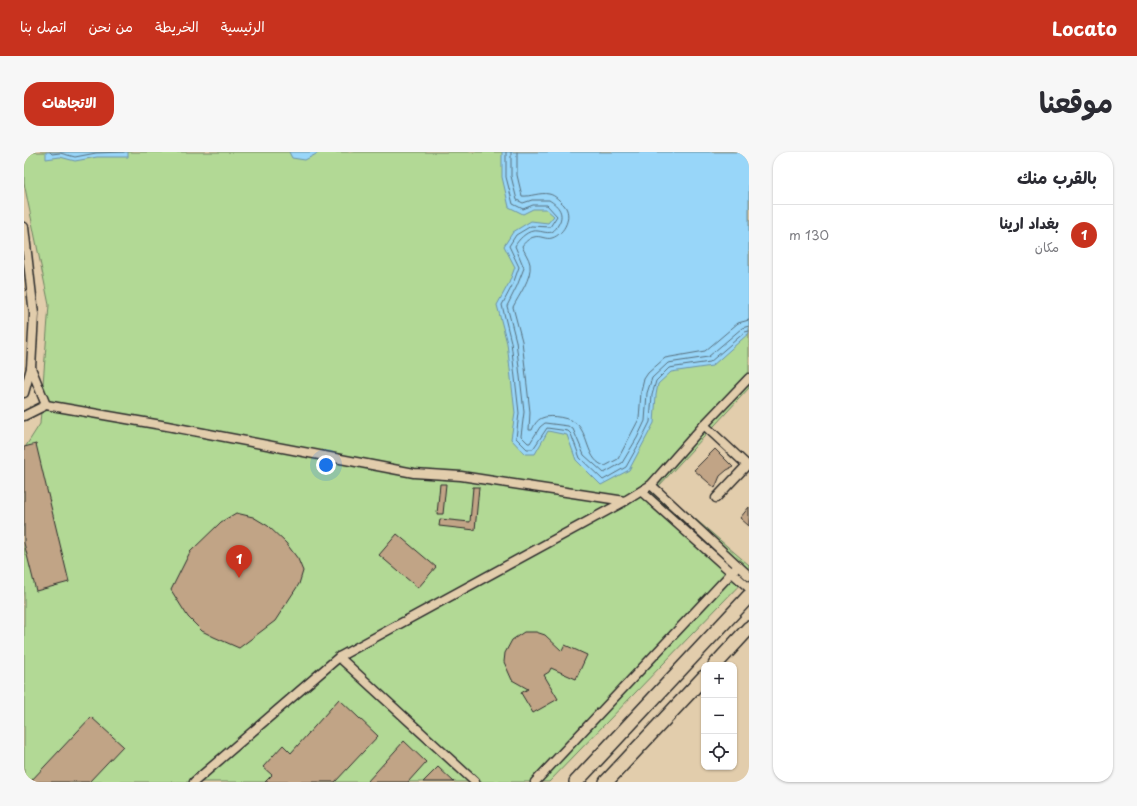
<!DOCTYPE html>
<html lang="ar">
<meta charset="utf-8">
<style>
body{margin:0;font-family:"Playpen Sans","Playpen Sans Arabic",sans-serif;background:#f7f7f7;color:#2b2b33;direction:rtl}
.controls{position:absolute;right:12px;bottom:12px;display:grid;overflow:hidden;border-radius:8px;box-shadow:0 1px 3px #0004}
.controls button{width:36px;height:36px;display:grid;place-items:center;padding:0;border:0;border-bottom:1px solid #e1e1e2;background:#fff;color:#2b2b33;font:20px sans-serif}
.you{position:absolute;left:302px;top:313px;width:14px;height:14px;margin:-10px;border:3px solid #fff;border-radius:50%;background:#1a73e8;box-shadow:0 0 0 6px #1a73e833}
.badge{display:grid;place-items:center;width:26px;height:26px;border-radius:50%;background:#c8321e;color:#fff;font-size:13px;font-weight:700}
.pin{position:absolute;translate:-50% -33px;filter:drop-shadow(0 1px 2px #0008)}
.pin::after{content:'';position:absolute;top:21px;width:14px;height:12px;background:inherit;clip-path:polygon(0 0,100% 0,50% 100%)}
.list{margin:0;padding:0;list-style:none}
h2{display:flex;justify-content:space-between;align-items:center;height:52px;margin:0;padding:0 16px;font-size:17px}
h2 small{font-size:13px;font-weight:400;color:#7c7c81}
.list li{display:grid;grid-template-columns:26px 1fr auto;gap:12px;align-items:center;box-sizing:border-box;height:60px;padding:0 16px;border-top:1px solid #e1e1e2}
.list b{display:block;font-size:15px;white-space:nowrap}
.list p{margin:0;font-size:13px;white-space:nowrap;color:#7c7c81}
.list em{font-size:13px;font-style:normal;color:#7c7c81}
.icon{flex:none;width:22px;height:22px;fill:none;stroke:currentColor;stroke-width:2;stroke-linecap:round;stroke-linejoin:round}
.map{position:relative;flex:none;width:725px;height:630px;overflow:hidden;direction:ltr;border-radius:16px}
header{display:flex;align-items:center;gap:24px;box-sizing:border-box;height:56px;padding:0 20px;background:#c8321e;color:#fff}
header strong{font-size:19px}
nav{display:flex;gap:22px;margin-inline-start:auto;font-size:14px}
.intro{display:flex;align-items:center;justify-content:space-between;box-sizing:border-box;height:96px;padding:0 24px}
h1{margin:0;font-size:28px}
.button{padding:10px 18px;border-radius:16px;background:#c8321e;color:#fff;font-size:14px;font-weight:700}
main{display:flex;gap:24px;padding:0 24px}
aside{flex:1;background:#fff;border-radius:16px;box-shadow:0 1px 3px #0004}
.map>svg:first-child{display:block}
</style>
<header>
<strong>Locato</strong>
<nav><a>الرئيسية</a><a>الخريطة</a><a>من نحن</a><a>اتصل بنا</a></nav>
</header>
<div class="intro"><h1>موقعنا</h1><a class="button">الاتجاهات</a></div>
<main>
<aside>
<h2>بالقرب منك<small></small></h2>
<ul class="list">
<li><span class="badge">1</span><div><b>بغداد ارينا</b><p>مكان</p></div><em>130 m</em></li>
</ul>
</aside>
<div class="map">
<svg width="725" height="630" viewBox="0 0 725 630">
<rect width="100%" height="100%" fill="#e2cdac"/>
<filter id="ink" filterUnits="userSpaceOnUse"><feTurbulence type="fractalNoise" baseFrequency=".025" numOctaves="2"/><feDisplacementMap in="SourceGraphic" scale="8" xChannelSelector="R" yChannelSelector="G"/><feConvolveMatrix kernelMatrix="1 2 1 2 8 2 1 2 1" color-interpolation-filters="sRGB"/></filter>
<g filter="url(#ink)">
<path fill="#b2d995" stroke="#6e8260" d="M 0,0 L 725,0 L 725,236 L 634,335 L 725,413 L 725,423 L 525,630 L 0,630 L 0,297 L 16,272 L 25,153 L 0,31 Z"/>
<g fill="#98d6f9" stroke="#6c92a7">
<path d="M 22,0 L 104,0 L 104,5 L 73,5 L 51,9 L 36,5 L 22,7 Z"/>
<path d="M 265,0 L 296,0 L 281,8 L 268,6 Z"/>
<path d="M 478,0 L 725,0 L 725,181 L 688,214 L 647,220 L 634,232 L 632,243 L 630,271 L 605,318 L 577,333 L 552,308 L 543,283 L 524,279 L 511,302 L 501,302 L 487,287 L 491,261 L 483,191 L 473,153 L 485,131 L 491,115 L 480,94 L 489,80 L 507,69 L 524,71 L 530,64 L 522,57 L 509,57 L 499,62 L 485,55 L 478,25 Z"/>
</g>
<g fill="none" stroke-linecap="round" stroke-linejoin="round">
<g stroke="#576f7d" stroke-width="1">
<path d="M 26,0 L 28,2 L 36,1 L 51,5 L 72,1 L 100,0"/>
<path d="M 482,0 L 482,25 L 489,52 L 499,57 L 509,53 L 523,53 L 533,64 L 526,75 L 507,74 L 492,83 L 485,94 L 495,115 L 489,132 L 478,153 L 487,190 L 495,261 L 492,286 L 503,297 L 509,297 L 523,276 L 544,279 L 547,282 L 556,306 L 579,328 L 602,315 L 617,288 L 626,270 L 628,243 L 632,229 L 645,216 L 686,210 L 721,180 L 725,179"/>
<path d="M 487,0 L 487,24 L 493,48 L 499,51 L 508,48 L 525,48 C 535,54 541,62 534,73 C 533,75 531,78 528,80 C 522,82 516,78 509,79 C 502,80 494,88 491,94 L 500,116 L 493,134 L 483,154 L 492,189 L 500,260 L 497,284 L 504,291 L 506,291 L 516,275 L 521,271 L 544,274 L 549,277 L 560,303 L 580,321 L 598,311 L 613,286 L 621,269 L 623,241 L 628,226 L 644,211 L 684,205 L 718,176 L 725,174"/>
<path d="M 493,0 L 493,23 L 498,44 C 506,45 516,40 525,42 C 531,43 536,49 540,53 C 549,63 541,82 528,86 C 522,88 516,83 510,85 C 505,86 500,91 498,94 C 500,100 505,106 506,112 C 508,126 495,143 489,155 L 498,189 L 506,260 L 505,278 L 508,278 C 510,273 513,268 518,266 C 526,262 548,266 554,273 C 565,285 563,309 581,314 L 594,307 L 615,267 L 617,240 L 620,227 L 624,221 L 641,206 L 681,199 L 714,171 L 725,168"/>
</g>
</g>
<g fill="#c1a486" stroke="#2b2b2b">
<path d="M 12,292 L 45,430 L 12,439 L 0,391 L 0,295 Z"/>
<path d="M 691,297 L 709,315 L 703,318 L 696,324 L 691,336 L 670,318 Z"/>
<path d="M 416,332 L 422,332 L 419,362 L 413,362 Z"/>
<path d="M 449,335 L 455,335 L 451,378 L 415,374 L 416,367 L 446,370 Z"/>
<path d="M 725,355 L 725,374 L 716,366 Z"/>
<path d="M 212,361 L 229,365 L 244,374 L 262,391 L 274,407 L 279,419 L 275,432 L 251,469 L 215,496 L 190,485 L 178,479 L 164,465 L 147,438 L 166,400 L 197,370 Z"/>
<path d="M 373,382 L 412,415 L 394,436 L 355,403 Z"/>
<path d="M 500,480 L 512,480 L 521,483 L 538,499 L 541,493 L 563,503 L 552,527 L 527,516 L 525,520 L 520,523 L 534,547 L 509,561 L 497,541 L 504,537 L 488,528 L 480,510 L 481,501 L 488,488 Z"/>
<path d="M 315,547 L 354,584 L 311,630 L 241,630 L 248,623 L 239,615 L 259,593 L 267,601 Z"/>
<path d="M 67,565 L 99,594 L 65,630 L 6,630 Z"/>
<path d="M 380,589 L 402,610 L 384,630 L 343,630 Z"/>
<path d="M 414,615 L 430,630 L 399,630 Z"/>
</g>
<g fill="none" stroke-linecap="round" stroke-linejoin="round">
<defs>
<g id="minor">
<path d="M 0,75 L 10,162 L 7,216 L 0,241"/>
<path d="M 7,216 L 22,253"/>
<path d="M 0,264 L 22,253 L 143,274 L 390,321 L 437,324 L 601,349 L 627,333 L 680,273 L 725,226"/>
<path d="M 680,273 L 723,313"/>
<path d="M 627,333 L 725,424"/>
<path d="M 618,340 L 725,436"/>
<path d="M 692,346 L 723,313 L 725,314"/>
<path d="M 315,505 L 451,630"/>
<path d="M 170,630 L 315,505 L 601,349"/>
<path d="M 511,630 L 714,414"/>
</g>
<g id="primary">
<path d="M 691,513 L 725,476"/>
<path d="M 552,630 L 725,444"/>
<path d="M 582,630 L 680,525"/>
</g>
</defs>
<use href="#minor" stroke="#2b2b2b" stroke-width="11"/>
<use href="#primary" stroke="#2b2b2b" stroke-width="16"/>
<use href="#minor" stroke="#e2cdac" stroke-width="8"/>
<use href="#primary" stroke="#e2cdac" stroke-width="13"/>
</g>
</g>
</svg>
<div class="controls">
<button>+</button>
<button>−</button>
<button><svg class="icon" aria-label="locate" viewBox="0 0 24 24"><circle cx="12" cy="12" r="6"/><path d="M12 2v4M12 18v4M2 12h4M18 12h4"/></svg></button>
</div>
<div class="you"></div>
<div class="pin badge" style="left:215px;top:426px">1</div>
</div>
</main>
